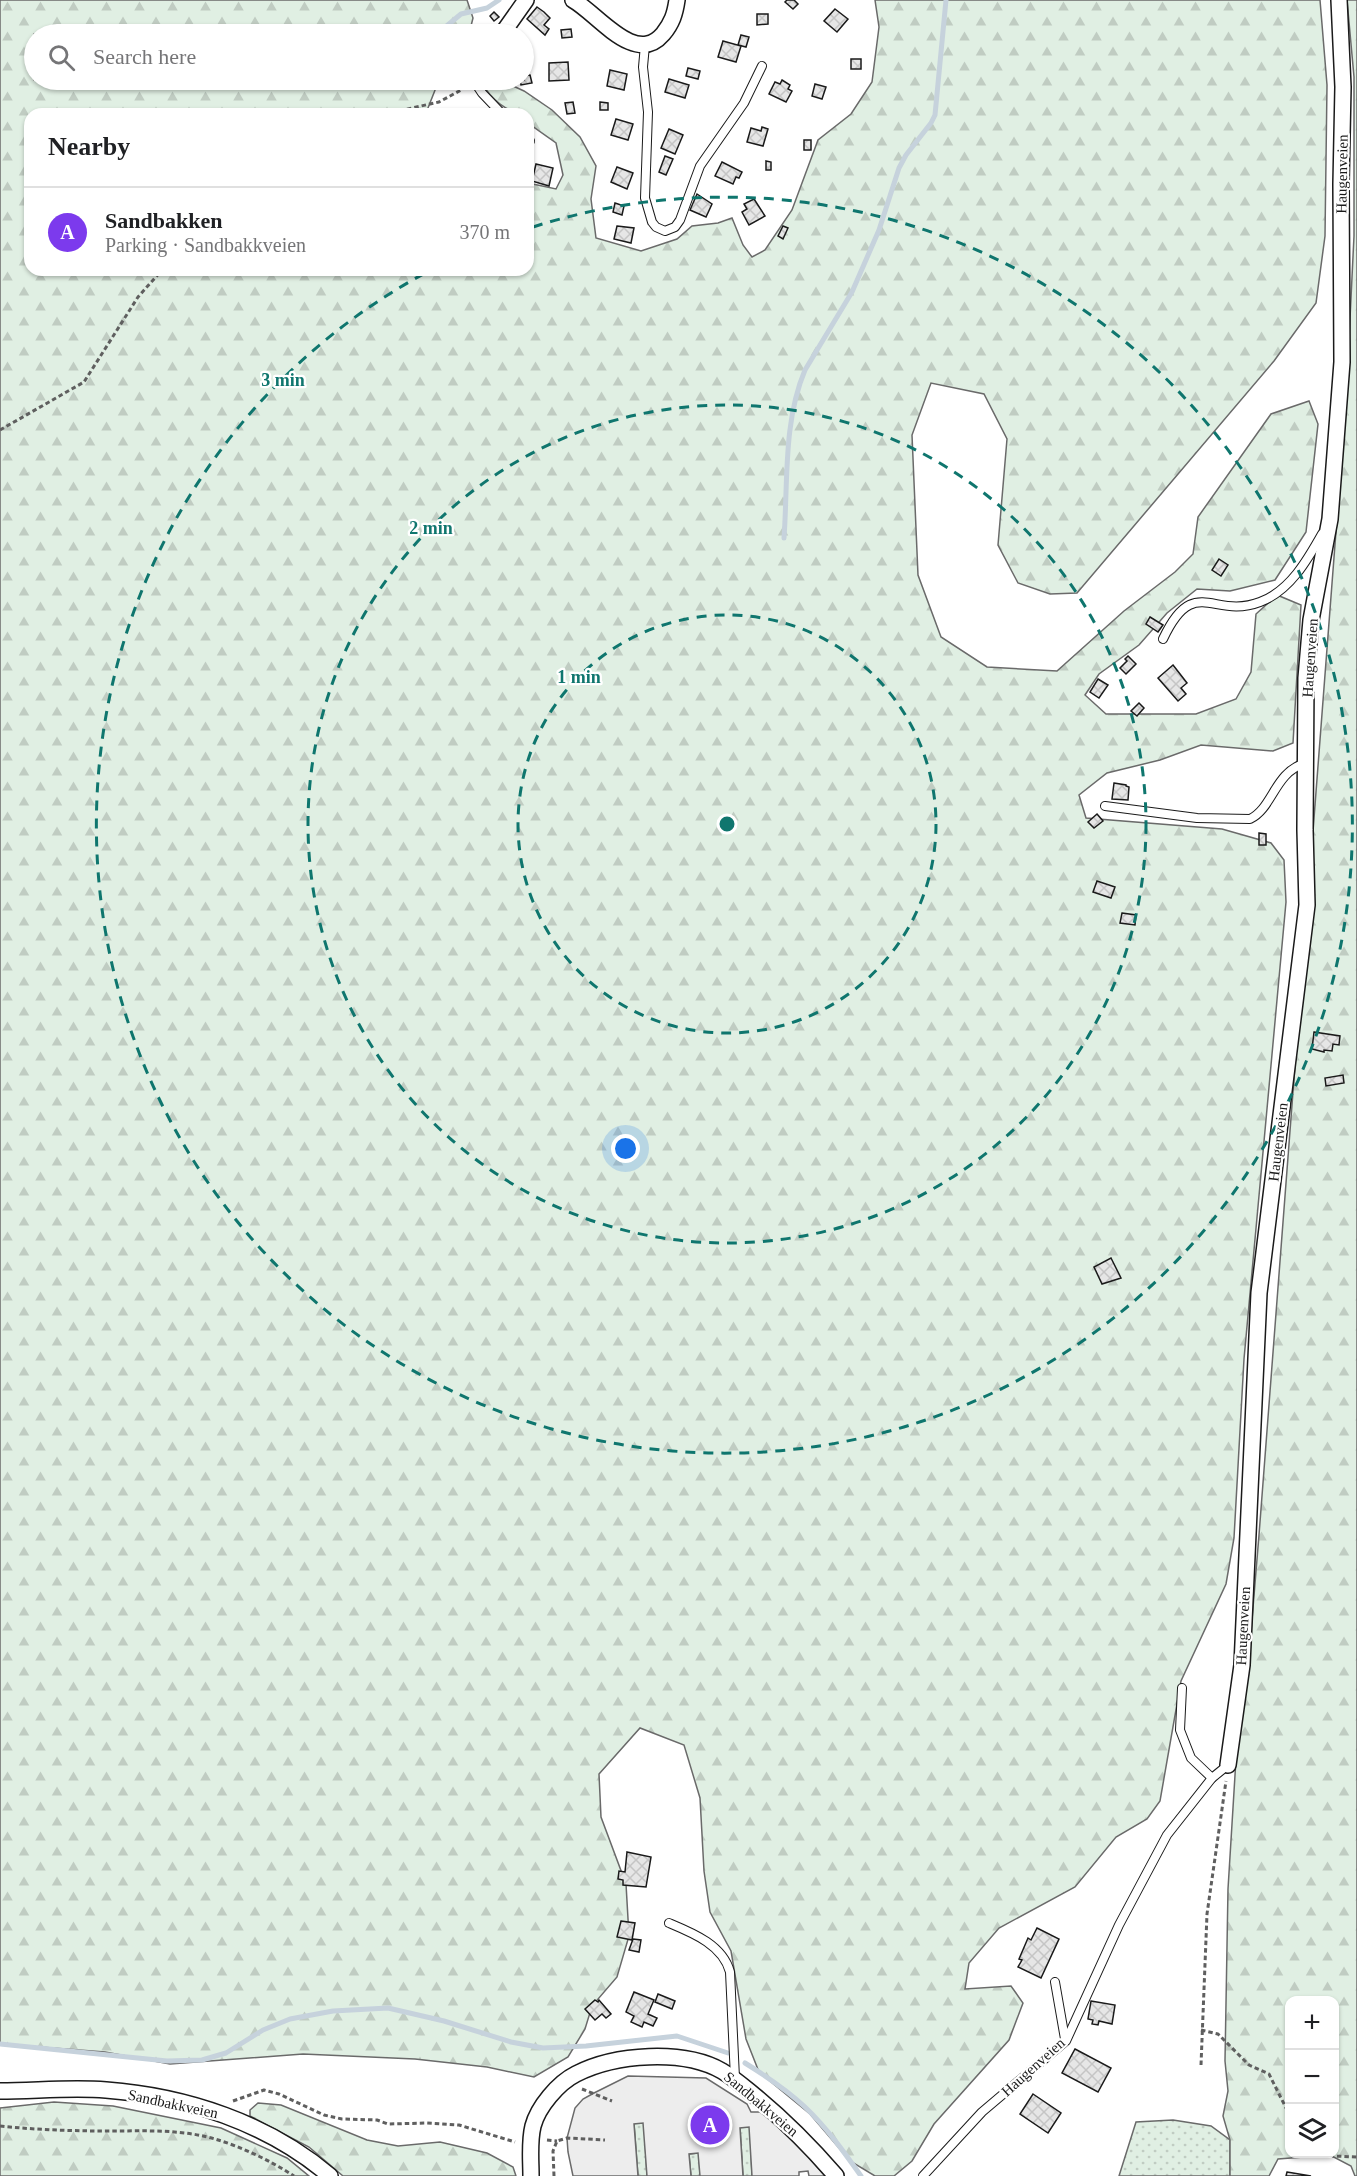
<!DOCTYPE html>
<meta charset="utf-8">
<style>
body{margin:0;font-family:Georgia,serif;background:#f2f2f2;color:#202124}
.controls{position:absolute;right:18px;bottom:18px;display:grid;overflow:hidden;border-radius:12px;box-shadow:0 2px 4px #0004}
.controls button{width:54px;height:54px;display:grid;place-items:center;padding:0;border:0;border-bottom:2px solid #e0e0e0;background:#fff;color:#202124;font:30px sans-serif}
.you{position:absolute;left:626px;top:1149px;width:21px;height:21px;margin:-15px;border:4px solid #fff;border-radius:50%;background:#1a73e8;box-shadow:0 0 0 9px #1a73e833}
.badge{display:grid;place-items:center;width:39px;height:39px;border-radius:50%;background:#7c3aed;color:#fff;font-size:20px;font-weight:700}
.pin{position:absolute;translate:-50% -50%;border:3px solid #fff;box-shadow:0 2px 6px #0006}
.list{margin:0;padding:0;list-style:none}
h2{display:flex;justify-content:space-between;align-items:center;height:78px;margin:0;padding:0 24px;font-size:26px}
h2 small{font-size:20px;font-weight:400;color:#757577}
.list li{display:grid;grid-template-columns:39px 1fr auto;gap:18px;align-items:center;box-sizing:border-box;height:90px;padding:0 24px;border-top:2px solid #e0e0e0}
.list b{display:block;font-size:22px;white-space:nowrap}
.list p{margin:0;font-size:20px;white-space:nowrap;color:#757577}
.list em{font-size:20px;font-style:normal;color:#757577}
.icon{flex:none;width:33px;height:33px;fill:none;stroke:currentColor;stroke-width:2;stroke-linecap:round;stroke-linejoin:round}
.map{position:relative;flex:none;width:1357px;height:2176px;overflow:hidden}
.search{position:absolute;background:#fff;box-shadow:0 2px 4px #0004;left:24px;top:24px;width:510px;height:66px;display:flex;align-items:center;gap:15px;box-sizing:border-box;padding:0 21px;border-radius:33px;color:#757577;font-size:22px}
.panel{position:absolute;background:#fff;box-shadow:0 2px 4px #0004;left:24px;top:108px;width:510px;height:168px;border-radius:18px}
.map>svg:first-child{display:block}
</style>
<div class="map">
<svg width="1357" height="2176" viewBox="0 0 1357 2176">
<defs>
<pattern id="grass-dots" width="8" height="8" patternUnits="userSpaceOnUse" patternTransform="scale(1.5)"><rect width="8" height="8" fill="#e0efe3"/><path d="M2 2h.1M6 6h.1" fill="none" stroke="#c0ccc2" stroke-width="1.8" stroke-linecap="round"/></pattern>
<pattern id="forest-firs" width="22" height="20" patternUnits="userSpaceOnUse" patternTransform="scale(1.5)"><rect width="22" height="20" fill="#e0efe3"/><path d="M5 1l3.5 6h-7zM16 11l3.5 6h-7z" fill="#c0ccc2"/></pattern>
<pattern id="building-cross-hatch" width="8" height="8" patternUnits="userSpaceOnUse" patternTransform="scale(1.5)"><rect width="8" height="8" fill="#e6e6e6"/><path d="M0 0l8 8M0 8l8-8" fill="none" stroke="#c5c5c5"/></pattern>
</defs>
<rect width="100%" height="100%" fill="#fff"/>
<g fill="url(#grass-dots)" stroke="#6a6a6a" stroke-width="1.5">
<path d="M 1173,2120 L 1211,2126 L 1230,2140 L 1230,2176 L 1119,2176 L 1136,2122 Z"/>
<path d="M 634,2123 L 644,2123 L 647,2176 L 638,2176 Z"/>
<path d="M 740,2127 L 750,2127 L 752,2176 L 743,2176 Z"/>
<path d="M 699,2153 L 700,2176 L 691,2176 L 689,2154 Z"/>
</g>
<g fill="url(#forest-firs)" stroke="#6a6a6a" stroke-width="1.5" fill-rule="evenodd">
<path d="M 0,0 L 467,0 L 473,18 L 469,34 L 34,34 L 34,80 L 439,80 L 428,108 L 432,114 L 30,114 L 30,270 L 528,270 L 528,183 L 556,189 L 563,175 L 556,143 L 528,123 L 528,114 C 507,114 491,99 481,82 L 483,80 L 500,80 L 524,91 L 552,110 L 580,137 L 596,166 L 591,199 L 596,238 L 641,251 L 677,239 L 692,226 L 718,223 L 732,218 L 743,245 L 752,257 L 765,250 L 792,210 L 818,140 L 851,114 L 872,82 L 879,27 L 875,0 L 1320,0 L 1327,85 L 1325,236 L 1316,303 L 1274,361 L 1077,593 L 1050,594 L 1018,583 L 998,545 L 1007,439 L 984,394 L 931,383 L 912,435 L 918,575 L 941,637 L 987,667 L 1057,671 L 1124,611 L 1175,572 L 1193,554 L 1198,517 L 1271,414 L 1309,401 L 1318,424 L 1306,532 L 1275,580 L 1230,591 L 1197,589 L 1167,613 L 1139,645 L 1099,674 L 1085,695 L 1106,714 L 1196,714 L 1236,699 L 1251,672 L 1256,614 L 1277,595 L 1301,605 L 1293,743 L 1273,751 L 1201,745 L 1160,760 L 1107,773 L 1079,795 L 1086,818 L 1222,829 L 1271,843 L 1284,860 L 1286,902 L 1244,1359 L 1234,1538 L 1226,1584 L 1181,1681 L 1160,1801 L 1147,1819 L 1116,1837 L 1075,1887 L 999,1928 L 969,1963 L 965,1989 L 1011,1986 L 1023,2003 L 1009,2040 L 934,2124 L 912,2161 L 894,2176 L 875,2176 L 850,2161 L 810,2114 L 759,2072 L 746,2039 L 731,1951 L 710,1912 L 704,1871 L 700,1798 L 684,1745 L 640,1728 L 599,1774 L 601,1817 L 626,1884 L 629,1936 L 617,1977 L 592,2006 L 585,2029 L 568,2057 L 534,2077 L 487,2067 L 415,2059 L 303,2054 L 170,2064 L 105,2052 L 0,2044 Z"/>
<path d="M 1347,0 L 1357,0 L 1357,2176 L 1355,2176 L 1351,2166 L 1330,2155 L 1278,2159 L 1269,2176 L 1230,2176 L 1230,2140 L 1223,2116 L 1228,2091 L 1225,2061 L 1228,1889 L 1236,1759 L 1250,1644 L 1259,1535 L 1346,401 L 1354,236 L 1354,77 ZM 1290,2000 L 1334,2000 L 1334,2154 L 1290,2154 Z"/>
<path d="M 54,2102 L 113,2106 L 221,2128 L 287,2158 L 309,2176 L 0,2176 L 0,2108 Z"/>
<path d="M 258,2103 L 281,2105 L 367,2140 L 398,2146 L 440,2142 L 487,2153 L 513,2167 L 516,2176 L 343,2176 L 309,2147 L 250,2116 L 250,2110 Z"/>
</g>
<path fill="#ededed" stroke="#6a6a6a" stroke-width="1.5" d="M 628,2076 L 706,2078 L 747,2104 L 751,2112 L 760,2112 L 774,2123 L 802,2149 L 825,2176 L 809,2176 L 808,2171 L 799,2172 L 799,2176 L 752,2176 L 749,2127 L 740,2128 L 743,2176 L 700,2176 L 698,2153 L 689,2154 L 691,2176 L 647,2176 L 643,2123 L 634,2124 L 638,2176 L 573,2176 L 568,2152 L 567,2138 L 575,2108 L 583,2099 L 594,2093 Z"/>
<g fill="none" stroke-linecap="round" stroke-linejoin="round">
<g stroke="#c6d2dc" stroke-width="5">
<path d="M 421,34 L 443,29 L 461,14 L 487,8 L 499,0"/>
<path d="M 784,538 C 788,483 783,422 805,370 L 852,292 L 879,230 L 899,168 L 906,155 L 931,123 L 935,115 L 946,0"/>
<path d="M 0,2044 L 167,2061 L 202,2060 L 226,2053 L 263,2030 L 290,2019 L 333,2011 L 388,2008 L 444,2021 L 511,2042 L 543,2048 L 586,2046 L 677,2036 L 728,2053"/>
<path d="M 745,2063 C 766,2076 787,2090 805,2107 C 827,2128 844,2152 861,2176"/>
</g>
</g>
<g fill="url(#building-cross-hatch)" stroke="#1a1a1a" stroke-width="1.5">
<path d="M 787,0 L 794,0 L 798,4 L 793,9 L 785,2 Z"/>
<path d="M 537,7 L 544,12 L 550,18 L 544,25 L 549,29 L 545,35 L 527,19 Z"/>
<path d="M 835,9 L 848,19 L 837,32 L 824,21 Z"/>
<path d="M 494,12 L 499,17 L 494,21 L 490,16 Z"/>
<path d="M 757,14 L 768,14 L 768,24 L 757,25 Z"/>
<path d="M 571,29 L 572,37 L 562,38 L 561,30 Z"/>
<path d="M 741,35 L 749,37 L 746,47 L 738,45 Z"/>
<path d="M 723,41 L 741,46 L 736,62 L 718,57 Z"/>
<rect x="851" y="59" width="10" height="10"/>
<path d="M 568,62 L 569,80 L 549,81 L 549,63 Z"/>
<path d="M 688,68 L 700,71 L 698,79 L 686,76 Z"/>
<path d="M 610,70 L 627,74 L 624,90 L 607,86 Z"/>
<path d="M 530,75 L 532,83 L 521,85 L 520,80 L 524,80 L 524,76 Z"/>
<path d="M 669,79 L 689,85 L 685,98 L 665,92 Z"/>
<path d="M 782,80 L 790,85 L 788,89 L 792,91 L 786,102 L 769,94 L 775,82 L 780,84 Z"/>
<path d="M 815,84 L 826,87 L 822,99 L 812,96 Z"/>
<path d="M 573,102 L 575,113 L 567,114 L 565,103 Z"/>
<path d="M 600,102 L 608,103 L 608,110 L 600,110 Z"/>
<path d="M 616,119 L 633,124 L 628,140 L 611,135 Z"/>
<path d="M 762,127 L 768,129 L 763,146 L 747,142 L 751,128 L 761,131 Z"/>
<path d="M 669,129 L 683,135 L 675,154 L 661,148 Z"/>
<rect x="804" y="140" width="7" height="10"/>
<path d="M 665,156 L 673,159 L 666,175 L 659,172 Z"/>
<path d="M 766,161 L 771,162 L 771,170 L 766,170 Z"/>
<path d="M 722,162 L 742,172 L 739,178 L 736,177 L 733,184 L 715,176 Z"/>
<path d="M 536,164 L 553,168 L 549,186 L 532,181 Z"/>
<path d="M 617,167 L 633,173 L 627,189 L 611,182 Z"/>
<path d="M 697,194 L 712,204 L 706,217 L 690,210 Z"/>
<path d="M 754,199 L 765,216 L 749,225 L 742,212 L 747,209 L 744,204 Z"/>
<path d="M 615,203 L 624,206 L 622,215 L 613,212 Z"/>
<path d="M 617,226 L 634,228 L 631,243 L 614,239 Z"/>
<path d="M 783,226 L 788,228 L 783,239 L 778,236 Z"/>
<path d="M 1219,559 L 1228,565 L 1221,576 L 1212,570 Z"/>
<path d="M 1150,617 L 1163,625 L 1158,632 L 1146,624 Z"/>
<path d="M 1128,656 L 1136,664 L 1126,674 L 1120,668 L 1127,661 L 1125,659 Z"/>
<path d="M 1173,665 L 1187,683 L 1181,688 L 1186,694 L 1178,701 L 1158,678 Z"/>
<path d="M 1098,679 L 1108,685 L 1099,698 L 1090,692 Z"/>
<path d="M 1139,703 L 1144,708 L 1137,716 L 1131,711 Z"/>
<path d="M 1114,783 L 1126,785 L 1126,786 L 1129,787 L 1128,800 L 1112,799 Z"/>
<path d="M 1097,814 L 1103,821 L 1094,828 L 1088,822 Z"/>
<path d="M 1259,833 L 1266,834 L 1266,845 L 1259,845 Z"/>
<path d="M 1097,881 L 1115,887 L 1111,898 L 1093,892 Z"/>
<path d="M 1122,913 L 1136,915 L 1135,925 L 1120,923 Z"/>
<path d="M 1314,1032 L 1340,1036 L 1339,1045 L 1333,1044 L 1332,1051 L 1324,1050 L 1324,1052 L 1312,1049 Z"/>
<path d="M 1343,1075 L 1344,1083 L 1326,1086 L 1325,1078 Z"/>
<path d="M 1111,1258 L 1121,1278 L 1102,1284 L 1094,1267 Z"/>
<path d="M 627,1852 L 651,1857 L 646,1887 L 623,1885 L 623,1880 L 618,1879 L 619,1871 L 625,1872 Z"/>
<path d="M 621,1921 L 635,1923 L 632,1940 L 617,1937 Z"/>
<path d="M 1037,1928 L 1059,1939 L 1041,1978 L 1018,1967 L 1022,1960 L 1019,1959 L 1028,1938 L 1031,1940 Z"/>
<path d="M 633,1939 L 641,1940 L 639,1952 L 629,1950 Z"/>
<path d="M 634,1992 L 654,2000 L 648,2014 L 657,2018 L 653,2026 L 644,2022 L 642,2027 L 631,2022 L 634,2016 L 626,2012 Z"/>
<path d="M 658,1994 L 675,2001 L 672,2009 L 655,2002 Z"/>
<path d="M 595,2000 L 598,2002 L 599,2000 L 611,2014 L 606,2018 L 602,2014 L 595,2020 L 585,2009 Z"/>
<path d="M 1091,2001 L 1115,2005 L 1112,2024 L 1099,2021 L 1098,2025 L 1092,2024 L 1093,2020 L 1088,2019 Z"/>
<path d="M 1075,2049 L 1111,2068 L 1098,2092 L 1062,2073 Z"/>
<path d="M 1033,2094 L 1061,2113 L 1048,2133 L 1020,2114 Z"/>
<path d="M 1287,2172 L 1311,2176 L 1286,2176 Z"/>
</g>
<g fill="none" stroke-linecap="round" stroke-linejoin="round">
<defs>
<g id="lane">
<path d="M 645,45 L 643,67 L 648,112 L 645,198 L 652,222 L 656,227 L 665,231 L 675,227 L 680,220 L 700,166 L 744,103 L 762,66"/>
<path d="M 474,81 L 482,93 L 502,114"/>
<path d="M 528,138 L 530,141"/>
<path d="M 1163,639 C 1194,573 1213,620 1260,602 C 1290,591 1308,559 1322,534"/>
<path d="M 1105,806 L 1197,818 L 1250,819 C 1273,808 1274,773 1305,763"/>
<path d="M 1182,1688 L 1180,1730 L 1191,1758 L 1212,1778"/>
<path d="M 669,1923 C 693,1933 723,1945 730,1972 L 735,2078"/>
<path d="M 1055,1982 L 1065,2039"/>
<path d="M 923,2176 L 982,2112 L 1066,2041 L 1119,1925 L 1167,1835 L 1212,1778 L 1228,1765"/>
</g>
<g id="street">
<path d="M 573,0 C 597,13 635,67 663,34 C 672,23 675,14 677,0"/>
<path d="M 502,34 L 526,0"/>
<path d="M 474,81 L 475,80"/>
<path d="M 1228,1765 L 1242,1665 L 1259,1293 L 1307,905 L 1305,830 L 1306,678 L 1311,620 L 1330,519 L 1342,362 L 1341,184 L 1343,87 L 1339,0"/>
<path d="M 0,2091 C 35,2091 71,2087 106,2090 C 186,2096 268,2123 330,2176"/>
<path d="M 531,2176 C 531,2160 529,2142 533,2126 C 538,2107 558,2083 576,2074 C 615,2054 683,2049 722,2071 C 734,2078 744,2087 755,2096 C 784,2120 811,2147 836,2176"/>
</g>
</defs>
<use href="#lane" stroke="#1a1a1a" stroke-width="10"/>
<use href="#street" stroke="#1a1a1a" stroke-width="18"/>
<g stroke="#5f5f5f" stroke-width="3" stroke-dasharray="4.5 3" stroke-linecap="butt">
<path d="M 385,114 L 439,102 L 463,89"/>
<path d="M 0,430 L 84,382 L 138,297 L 162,270"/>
<path d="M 1201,2030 L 1218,2034 L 1249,2065 L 1269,2074 L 1290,2116"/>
<path d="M 1201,2065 L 1207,1914 L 1226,1781"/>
<path d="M 582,2089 L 612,2101"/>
<path d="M 233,2101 L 264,2090 L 279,2094 L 324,2115 L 342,2119 L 377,2120 L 388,2124 L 427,2123 L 459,2125 L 515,2142"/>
<path d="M 0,2126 C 37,2130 74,2131 110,2131 C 145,2131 181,2129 215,2139 C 242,2147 271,2161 294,2176"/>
<path d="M 547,2140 L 557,2141"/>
<path d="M 1330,2154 L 1333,2156 L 1357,2157"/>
<path d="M 554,2176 L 553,2151 L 557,2141 L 567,2138 L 605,2140"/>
</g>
<use href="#lane" stroke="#fff" stroke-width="8"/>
<use href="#street" stroke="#fff" stroke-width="15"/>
</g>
<g fill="none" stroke="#0f766e" stroke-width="3" stroke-dasharray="10 8">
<circle cx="727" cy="824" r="209"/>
<circle cx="727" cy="824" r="419"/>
<path d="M533 227A628 628 0 1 1 427 272"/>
</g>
<g text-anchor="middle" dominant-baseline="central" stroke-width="4.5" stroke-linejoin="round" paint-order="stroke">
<g font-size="15" fill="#1a1a1a" stroke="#fff">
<text transform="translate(1342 174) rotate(-89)">Haugenveien</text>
<text transform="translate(1310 658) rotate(-86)">Haugenveien</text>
<text transform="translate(1278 1142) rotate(-83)">Haugenveien</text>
<text transform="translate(1243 1626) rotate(-87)">Haugenveien</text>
<text transform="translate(1033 2067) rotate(-42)">Haugenveien</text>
<text transform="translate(173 2104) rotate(12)">Sandbakkveien</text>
<text transform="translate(761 2104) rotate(40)">Sandbakkveien</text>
</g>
</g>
<circle cx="727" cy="824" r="9" fill="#0f766e" stroke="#fff" stroke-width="3"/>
<g font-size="18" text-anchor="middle" font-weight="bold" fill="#0f766e" stroke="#fff" stroke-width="4.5" stroke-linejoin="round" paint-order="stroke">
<text x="283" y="386">3 min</text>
<text x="431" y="534">2 min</text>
<text x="579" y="683">1 min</text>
</g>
</svg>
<div class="controls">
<button>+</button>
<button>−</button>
<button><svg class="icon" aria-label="layers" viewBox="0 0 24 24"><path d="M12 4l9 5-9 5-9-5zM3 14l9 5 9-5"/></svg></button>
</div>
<div class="you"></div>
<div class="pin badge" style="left:710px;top:2125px">A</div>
<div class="search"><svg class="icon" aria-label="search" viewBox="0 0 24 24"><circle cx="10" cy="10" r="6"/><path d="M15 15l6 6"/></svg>Search here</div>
<section class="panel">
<h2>Nearby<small></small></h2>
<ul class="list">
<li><span class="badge">A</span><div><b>Sandbakken</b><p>Parking · Sandbakkveien</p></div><em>370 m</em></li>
</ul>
</section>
</div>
